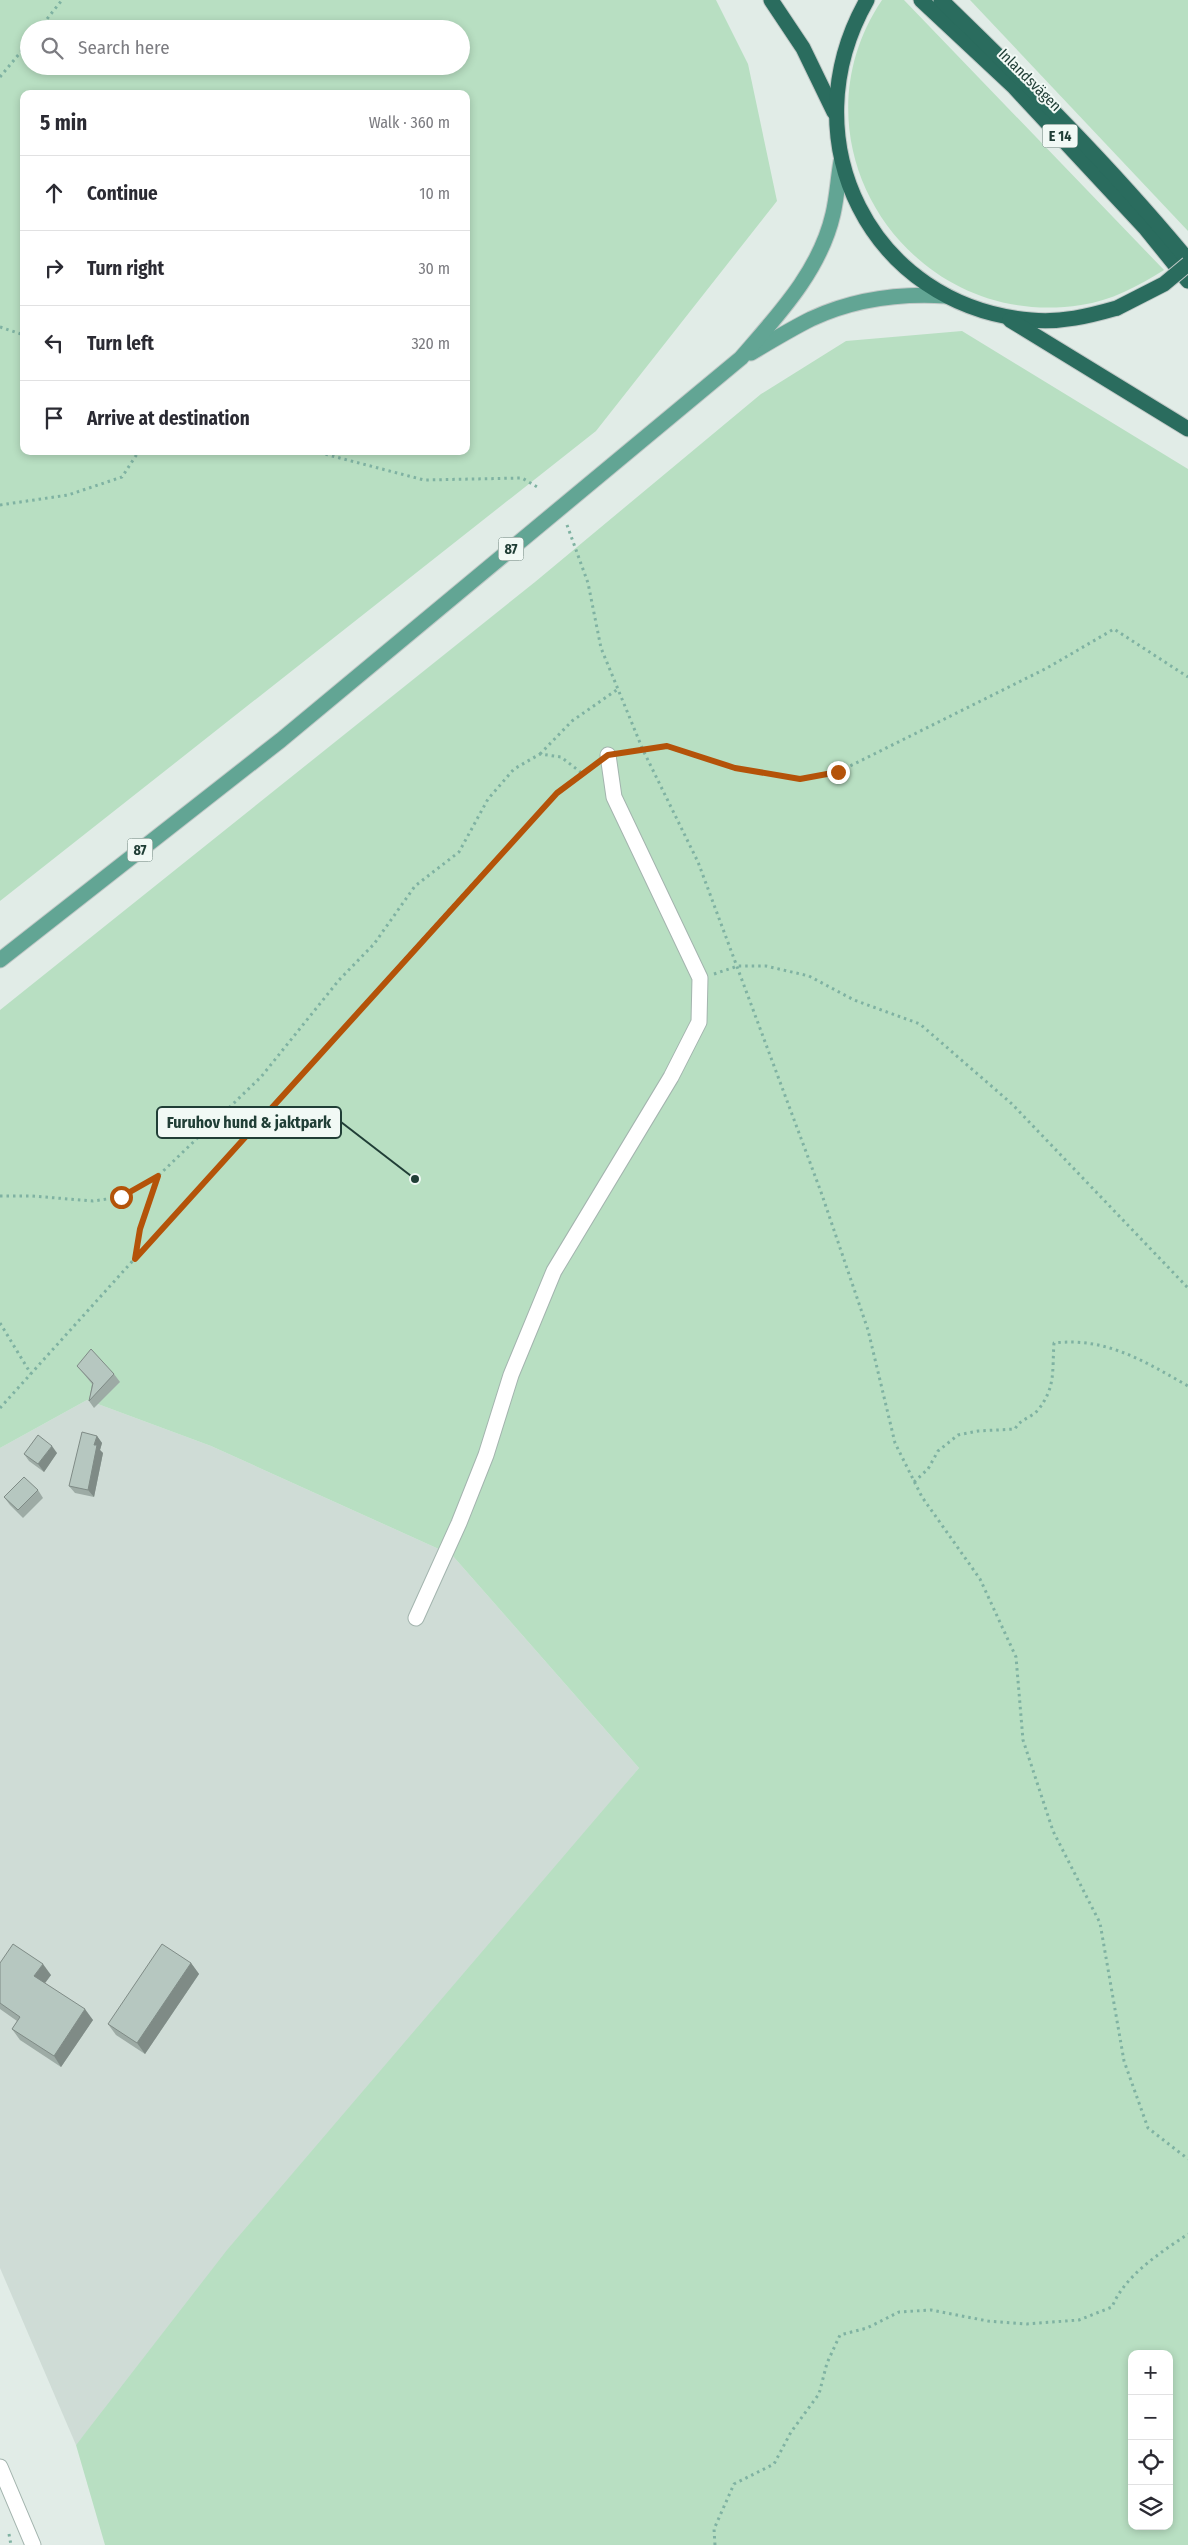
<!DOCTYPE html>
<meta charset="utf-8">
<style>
body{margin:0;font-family:"Fira Sans Condensed",sans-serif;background:#f7f7f7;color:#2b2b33}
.controls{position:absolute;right:15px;bottom:15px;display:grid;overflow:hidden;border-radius:10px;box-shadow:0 2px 8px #0003}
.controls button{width:45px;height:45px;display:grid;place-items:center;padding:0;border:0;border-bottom:1px solid #e1e1e2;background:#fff;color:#2b2b33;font:25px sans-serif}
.stop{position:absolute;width:15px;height:15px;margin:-11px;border:4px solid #b45309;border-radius:50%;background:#fff}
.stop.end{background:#b45309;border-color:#fff;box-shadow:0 1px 5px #0008}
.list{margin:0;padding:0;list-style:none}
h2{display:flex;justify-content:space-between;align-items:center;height:65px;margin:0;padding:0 20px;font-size:21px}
h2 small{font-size:16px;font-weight:400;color:#7c7c81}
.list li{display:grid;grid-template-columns:32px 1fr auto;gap:15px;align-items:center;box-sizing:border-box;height:75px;padding:0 20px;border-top:1px solid #e1e1e2}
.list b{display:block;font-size:19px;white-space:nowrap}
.list em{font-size:16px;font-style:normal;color:#7c7c81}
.icon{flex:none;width:28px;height:28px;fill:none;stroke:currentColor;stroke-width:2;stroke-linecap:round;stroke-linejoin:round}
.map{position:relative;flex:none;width:1188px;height:2545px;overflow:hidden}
.search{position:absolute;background:#fff;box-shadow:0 2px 8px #0003;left:20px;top:20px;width:450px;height:55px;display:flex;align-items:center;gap:12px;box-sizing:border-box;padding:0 18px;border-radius:28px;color:#7c7c81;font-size:19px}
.panel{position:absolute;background:#fff;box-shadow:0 2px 8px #0003;left:20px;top:90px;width:450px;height:365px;border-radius:10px}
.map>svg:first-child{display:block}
</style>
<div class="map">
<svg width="1188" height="2545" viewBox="0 0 1188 2545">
<rect width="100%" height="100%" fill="#e1ece7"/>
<path fill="#cfdcd6" d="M 87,1400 L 211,1446 L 452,1555 L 639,1768 L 76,2445 L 0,2268 L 0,1448 Z"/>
<g fill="#b8dfc2" fill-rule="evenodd">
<path d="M 0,0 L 716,0 L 748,64 L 777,201 L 596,431 L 0,901 ZM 29,29 L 461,29 L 461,66 L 29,66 ZM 24,94 L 466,94 L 466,451 L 24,451 Z"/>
<path d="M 882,0 L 904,0 L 1164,270 C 1138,286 1111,301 1081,305 C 911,332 785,145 882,0 Z"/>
<path d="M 970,0 L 1188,0 L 1188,231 Z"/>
<path d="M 962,331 L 1188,469 L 1188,2545 L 105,2545 L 76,2445 L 227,2250 L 639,1768 L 452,1555 L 211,1446 L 87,1400 L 0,1448 L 0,1010 L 535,582 L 761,394 L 846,341 ZM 1132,2354 L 1169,2354 L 1169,2526 L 1132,2526 Z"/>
</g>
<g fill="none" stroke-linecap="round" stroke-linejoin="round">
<defs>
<g id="minor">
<path d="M 416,1618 L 459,1523 L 486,1455 L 511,1375 L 554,1271 L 671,1077 L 699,1022 L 700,978 L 614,797 L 608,755"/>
<path d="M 0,2467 L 33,2545"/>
</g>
<g id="major">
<path d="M 751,353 C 771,341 791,329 811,319 C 854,299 899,293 946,296"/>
<path d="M 0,960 L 281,740 L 741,358 C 778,315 820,271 833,214 C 837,197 838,178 841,161"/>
</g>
<g id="highway">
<path d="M 771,0 L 803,48 L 834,112"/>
<path d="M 867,0 C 788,139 870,306 1031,320 C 1061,323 1089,316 1117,308"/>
<path d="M 921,0 L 1013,86 L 1146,229 L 1188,281"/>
<path d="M 941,0 C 1027,83 1112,168 1188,260"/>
<path d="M 1010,320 L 1188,429"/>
</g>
</defs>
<use href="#minor" stroke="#a3b4ae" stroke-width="17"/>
<use href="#major" stroke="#c1c9c7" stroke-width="17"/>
<use href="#highway" stroke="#c1c9c7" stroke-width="17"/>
<g stroke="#7fb2a2" stroke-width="3" stroke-dasharray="2.5 4" stroke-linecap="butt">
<path d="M 39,29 L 62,0"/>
<path d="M 0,77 L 29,42"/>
<path d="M 0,327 L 24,335"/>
<path d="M 313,451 L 424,480 L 522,478 L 539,488"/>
<path d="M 0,505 L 68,495 L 122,477 L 139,451"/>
<path d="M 567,525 L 588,583 L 601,648 L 643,750 L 698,862 L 821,1192 L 868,1330 L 895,1443 L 922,1497 L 980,1579 L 1016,1657 L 1023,1740 L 1053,1831 L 1100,1923 L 1124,2061 L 1148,2128 L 1188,2159"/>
<path d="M 623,753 L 667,747 L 735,768 L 800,779 L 838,772 L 1047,668 L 1114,629 L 1188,677"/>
<path d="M 540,754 L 572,721 L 618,689"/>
<path d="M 714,974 L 738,966 L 766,966 L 809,976 L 854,1000 L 920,1024 L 1012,1104 L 1188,1288"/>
<path d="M 0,1196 L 32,1196 L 93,1201 L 121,1197 L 158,1176"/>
<path d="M 135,1256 L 140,1229 L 158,1176 L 261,1077 L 339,980 L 374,944 L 415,886 L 459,852 L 488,799 L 514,769 L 540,754 L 561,757 L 583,774"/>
<path d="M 0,1323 L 31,1374"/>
<path d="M 0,1408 L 469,888 L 557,793 L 593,766"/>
<path d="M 914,1482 L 928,1469 L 938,1451 L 958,1435 L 978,1431 L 1015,1429 C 1020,1419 1031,1418 1038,1410 C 1056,1387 1052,1371 1054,1343 C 1106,1337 1144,1361 1188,1386"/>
<path d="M 9,2534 L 11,2545"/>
<path d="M 715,2545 L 714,2529 L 734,2484 L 774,2464 L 791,2432 L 819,2394 L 827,2363 L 840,2335 L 867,2328 L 899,2312 L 931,2310 L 988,2321 L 1027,2324 L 1079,2320 L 1112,2307 C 1125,2275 1160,2253 1188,2234"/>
</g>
<use href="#minor" stroke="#fff" stroke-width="15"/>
<use href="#major" stroke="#62a594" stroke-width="15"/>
<use href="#highway" stroke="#2a6c5e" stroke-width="15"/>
<defs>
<path id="highway-bridge" d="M 1117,308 L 1164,284 L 1188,264"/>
</defs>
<use href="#highway-bridge" stroke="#c1c9c7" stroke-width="17" stroke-linecap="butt"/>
<use href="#highway-bridge" stroke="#2a6c5e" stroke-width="15"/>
</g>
<g fill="#9daba5">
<path d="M 77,1366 L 114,1374 L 120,1382 L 94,1408 L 89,1401 L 92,1384 L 83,1373 Z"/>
<path d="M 97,1436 L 102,1443 L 100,1450 L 103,1453 L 94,1497 L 75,1493 L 69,1486 Z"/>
<path d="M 57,1453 L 44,1472 L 29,1461 L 24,1454 Z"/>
<path d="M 38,1490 L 43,1498 L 23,1518 L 10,1505 L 4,1497 Z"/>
<path d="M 0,1963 L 51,1975 L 45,1983 L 93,2020 L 61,2067 L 20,2040 L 12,2029 L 17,2021 L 0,2009 Z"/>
<path d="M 191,1963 L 199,1974 L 145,2054 L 116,2035 L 108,2024 Z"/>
</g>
<g fill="#7f8b86">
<path d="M 97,1436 L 102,1443 L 100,1450 L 103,1453 L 94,1497 L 88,1490 L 94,1445 Z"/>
<path d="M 52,1446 L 57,1453 L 44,1472 L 38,1464 Z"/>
<path d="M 191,1963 L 199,1974 L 145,2054 L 137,2043 Z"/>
<path d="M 43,1964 L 51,1975 L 42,1987 L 34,1976 Z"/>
<path d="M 85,2009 L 93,2020 L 61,2067 L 54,2056 Z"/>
</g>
<g fill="#b6c7c0" stroke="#7f8b86">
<path d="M 91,1349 L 114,1374 L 89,1401 L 93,1383 L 77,1366 Z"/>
<path d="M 82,1432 L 97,1436 L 94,1445 L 97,1445 L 88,1490 L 69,1486 Z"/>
<path d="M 38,1435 L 52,1446 L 38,1464 L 24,1454 Z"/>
<path d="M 24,1477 L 38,1490 L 18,1510 L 4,1497 Z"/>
<path d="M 13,1944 L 43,1964 L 34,1976 L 85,2009 L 54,2056 L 12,2029 L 20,2017 L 0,2003 L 0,1963 Z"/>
<path d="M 162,1944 L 191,1963 L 137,2043 L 108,2024 Z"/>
</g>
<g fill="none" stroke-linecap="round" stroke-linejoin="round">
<path stroke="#b45309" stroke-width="6" d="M 121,1197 L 158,1176 L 140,1229 L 135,1259 L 557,793 L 608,755 L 667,746 L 735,768 L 800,779 L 838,772"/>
</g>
<g text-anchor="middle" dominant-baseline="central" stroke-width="4" stroke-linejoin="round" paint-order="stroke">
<g fill="#f1f9f5" stroke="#5f766f" stroke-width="1">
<rect x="1042.5" y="124.5" width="35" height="23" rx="4"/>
<rect x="498.5" y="537.5" width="25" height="23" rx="4"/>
<rect x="127.5" y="838.5" width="25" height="23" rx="4"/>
</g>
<g font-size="14" font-weight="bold" fill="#203e36">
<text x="1060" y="136">E 14</text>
<text x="511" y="549">87</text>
<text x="140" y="850">87</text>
</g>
<g font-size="15" fill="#203e36" stroke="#f1f9f5">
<text transform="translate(1030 80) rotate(45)">Inlandsvägen</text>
</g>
</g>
<path fill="none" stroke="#203e36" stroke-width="2" d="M415 1179L341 1122"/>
<circle fill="#203e36" stroke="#f1f9f5" stroke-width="2" cx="415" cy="1179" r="5"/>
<rect fill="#f1f9f5" stroke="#203e36" stroke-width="2" x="157" y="1107" width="184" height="31" rx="5"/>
<g font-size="16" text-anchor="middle" font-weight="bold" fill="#203e36">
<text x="249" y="1128">Furuhov hund &amp; jaktpark</text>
</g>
</svg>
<div class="controls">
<button>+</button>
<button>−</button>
<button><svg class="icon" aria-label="locate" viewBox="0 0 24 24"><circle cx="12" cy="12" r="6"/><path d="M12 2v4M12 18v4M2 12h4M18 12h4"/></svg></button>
<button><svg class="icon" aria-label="layers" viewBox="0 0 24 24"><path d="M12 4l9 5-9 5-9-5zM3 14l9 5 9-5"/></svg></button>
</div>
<div class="stop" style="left:121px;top:1197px"></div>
<div class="stop end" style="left:838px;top:772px"></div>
<div class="search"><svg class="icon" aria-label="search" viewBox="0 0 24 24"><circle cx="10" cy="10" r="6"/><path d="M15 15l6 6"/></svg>Search here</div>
<section class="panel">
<h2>5 min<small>Walk · 360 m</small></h2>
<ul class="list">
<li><svg class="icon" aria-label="ahead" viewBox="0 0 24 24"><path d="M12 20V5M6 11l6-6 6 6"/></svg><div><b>Continue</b></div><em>10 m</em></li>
<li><svg class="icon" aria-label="right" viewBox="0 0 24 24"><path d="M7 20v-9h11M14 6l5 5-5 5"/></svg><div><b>Turn right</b></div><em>30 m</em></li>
<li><svg class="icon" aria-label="left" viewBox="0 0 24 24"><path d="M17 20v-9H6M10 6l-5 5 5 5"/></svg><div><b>Turn left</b></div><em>320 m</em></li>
<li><svg class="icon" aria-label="arrive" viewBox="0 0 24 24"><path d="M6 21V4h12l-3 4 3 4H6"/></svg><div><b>Arrive at destination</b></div></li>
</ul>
</section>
</div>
